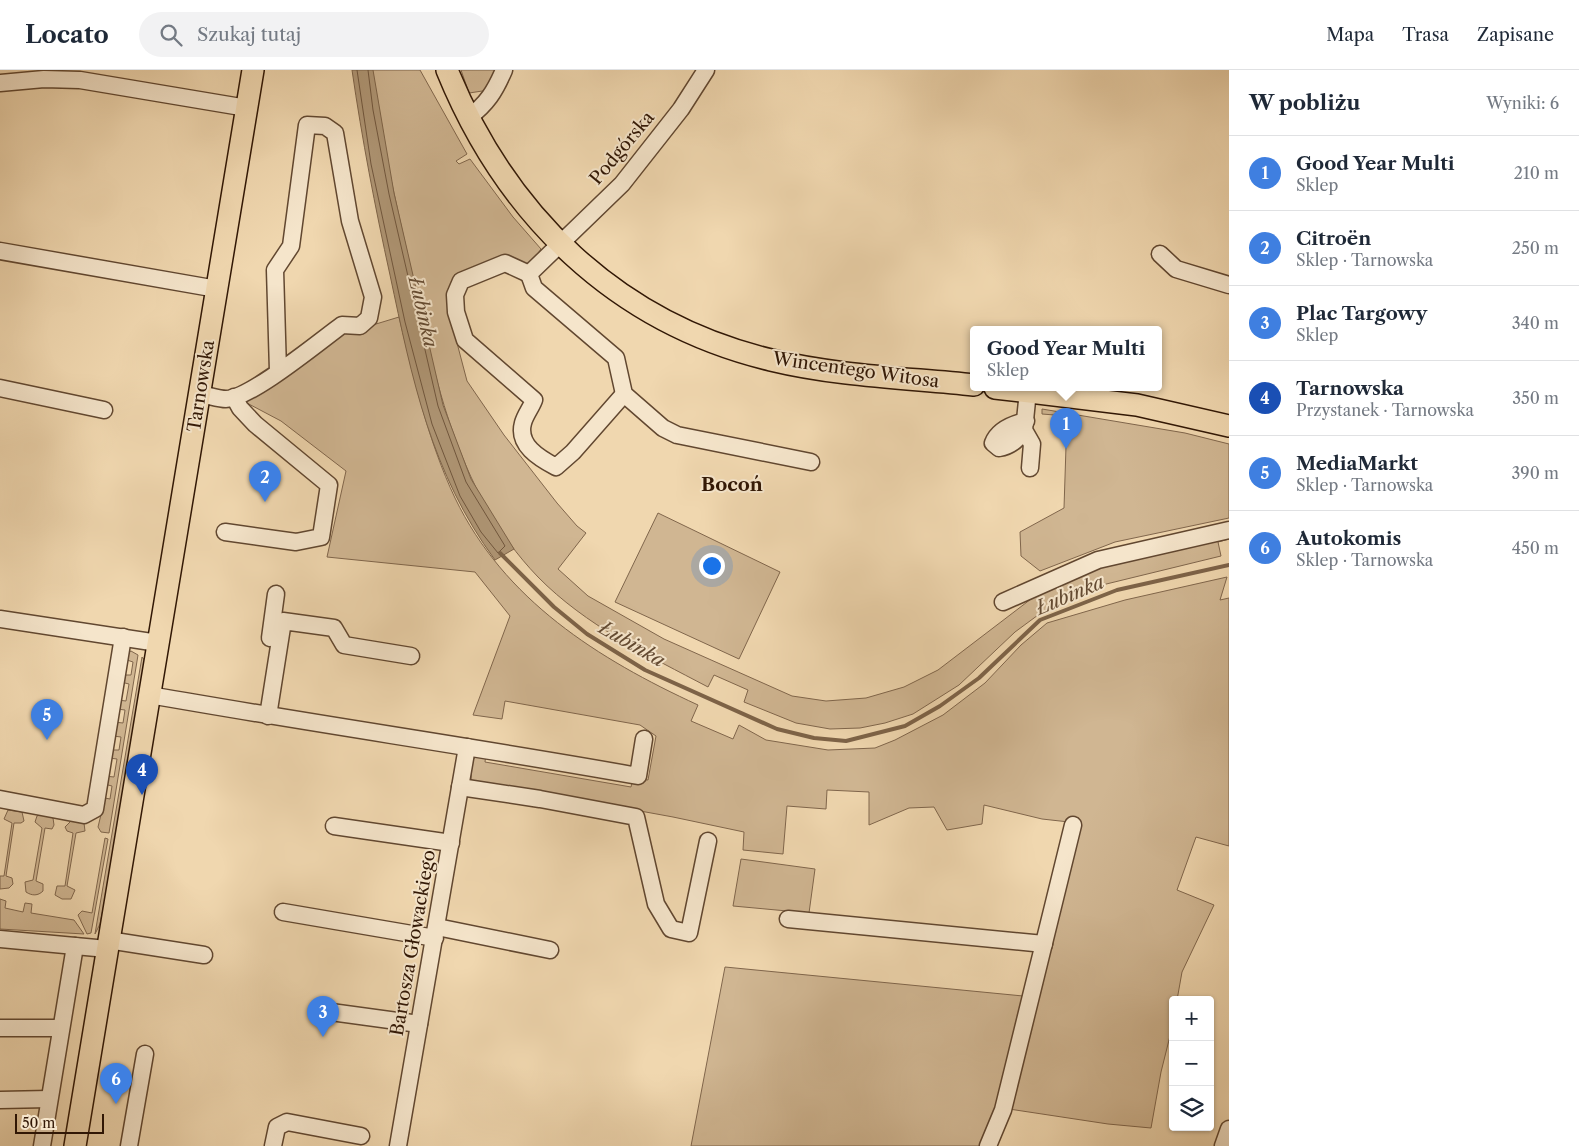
<!DOCTYPE html>
<html lang="pl">
<meta charset="utf-8">
<style>
body{margin:0;font-family:"Libre Caslon Text",serif;background:#f2f2f3;color:#1f2937}
.controls{position:absolute;right:15px;bottom:15px;display:grid;overflow:hidden;border-radius:5px;box-shadow:0 1px 4px #0004}
.controls button{width:45px;height:45px;display:grid;place-items:center;padding:0;border:0;border-bottom:1px solid #e0e1e3;background:#fff;color:#1f2937;font:25px sans-serif}
.scale{position:absolute;left:15px;bottom:12px;width:89px;box-sizing:border-box;padding-left:5px;border:2px solid #311705;border-top:0;font-size:14px;line-height:18px;white-space:nowrap;color:#311705;-webkit-text-stroke:4px #f5e5cb;paint-order:stroke}
.you{position:absolute;left:711px;top:495px;width:18px;height:18px;margin:-12px;border:4px solid #fff;border-radius:50%;background:#1a73e8;box-shadow:0 0 0 8px #1a73e833}
.badge{display:grid;place-items:center;width:32px;height:32px;border-radius:50%;background:#7c3aed;color:#fff;font-size:16px;font-weight:700}
.pin{position:absolute;translate:-50% -41px;filter:drop-shadow(0 1px 2px #0008)}
.pin::after{content:'';position:absolute;top:26px;width:18px;height:15px;background:inherit;clip-path:polygon(0 0,100% 0,50% 100%)}
.popup{position:absolute;left:970px;top:256px;width:192px;height:65px;box-sizing:border-box;display:grid;place-content:center;border-radius:5px;background:#fff;filter:drop-shadow(0 1px 4px #0005);font-size:16px;white-space:nowrap;color:#747a83}
.popup b{font-size:19px;color:#1f2937}
.popup::after{content:'';position:absolute;left:50%;top:100%;margin-left:-10px;border:10px solid transparent;border-top-color:#fff}
.list{margin:0;padding:0;list-style:none}
h2{display:flex;justify-content:space-between;align-items:center;height:65px;margin:0;padding:0 20px;font-size:21px}
h2 small{font-size:16px;font-weight:400;color:#747a83}
.list li{display:grid;grid-template-columns:32px 1fr auto;gap:15px;align-items:center;box-sizing:border-box;height:75px;padding:0 20px;border-top:1px solid #e0e1e3}
.list b{display:block;font-size:19px;white-space:nowrap}
.list p{margin:0;font-size:16px;white-space:nowrap;color:#747a83}
.list em{font-size:16px;font-style:normal;color:#747a83}
.icon{flex:none;width:28px;height:28px;fill:none;stroke:currentColor;stroke-width:2;stroke-linecap:round;stroke-linejoin:round}
.map{position:relative;flex:none;width:1229px;height:1076px;overflow:hidden}
header{display:flex;align-items:center;gap:30px;box-sizing:border-box;height:70px;padding:0 25px;background:#fff;border-bottom:1px solid #e0e1e3}
header strong{font-size:24px}
nav{display:flex;gap:28px;margin-inline-start:auto;font-size:18px}
.search{width:350px;height:45px;background:#f2f2f3;display:flex;align-items:center;gap:12px;box-sizing:border-box;padding:0 18px;border-radius:28px;color:#747a83;font-size:19px}
main{display:flex}
aside{flex:1;background:#fff}
.map>svg:first-child{display:block}
</style>
<header>
<strong>Locato</strong>
<div class="search"><svg class="icon" aria-label="search" viewBox="0 0 24 24"><circle cx="10" cy="10" r="6"/><path d="M15 15l6 6"/></svg>Szukaj tutaj</div>
<nav><a>Mapa</a><a>Trasa</a><a>Zapisane</a></nav>
</header>
<main>
<div class="map">
<svg width="1229" height="1076" viewBox="0 0 1229 1076">
<rect width="100%" height="100%" fill="#f0d7af"/>
<filter id="stains"><feTurbulence type="fractalNoise" baseFrequency=".004" numOctaves="4"/><feColorMatrix values="0 0 0 0 .2 0 0 0 0 .09 0 0 0 0 .02 0 0 0 .5 -.17"/></filter>
<radialGradient id="worn" r=".72"><stop offset=".6" stop-color="#630" stop-opacity="0"/><stop offset="1" stop-color="#630" stop-opacity=".3"/></radialGradient>
<g fill="#d0b692" stroke="#80664c">
<path d="M 372,0 L 420,0 L 467,84 L 456,91 L 459,94 L 470,89 L 513,147 L 541,179 L 532,192 L 449,221 L 457,273 L 467,311 L 504,365 L 557,433 L 577,456 L 586,463 L 558,499 L 588,526 L 664,569 L 792,626 L 826,631 L 866,628 L 904,617 L 938,600 L 1031,529 L 1067,508 L 1103,495 L 1229,463 L 1229,469 L 1218,472 L 1221,486 L 1094,517 L 1053,534 L 1015,562 L 959,615 L 913,644 L 885,653 L 860,658 L 830,659 L 796,653 L 744,632 L 748,620 L 714,605 L 708,617 C 649,586 585,555 538,507 C 454,420 433,299 408,186 C 394,124 380,63 372,0 Z"/>
<path d="M 461,0 L 496,0 L 489,20 L 469,23 Z"/>
<path d="M 399,247 C 414,308 428,371 455,428 C 504,530 598,589 698,635 L 691,651 L 733,669 L 739,655 L 766,670 L 828,680 L 875,678 L 895,670 L 943,645 L 985,613 L 1021,575 L 1047,553 L 1125,530 L 1227,507 L 1220,530 L 1229,528 L 1229,776 L 1196,767 L 1177,820 L 1214,835 L 1182,902 L 1177,930 L 1173,930 L 1173,954 L 1161,1002 L 1151,1058 L 1108,1054 L 1009,1039 L 1069,752 L 1042,749 L 984,735 L 982,754 L 947,760 L 934,737 L 909,738 L 869,755 L 869,722 L 827,720 L 826,739 L 787,736 L 783,784 L 743,780 L 744,762 L 673,747 L 471,710 L 472,691 L 478,684 L 486,683 L 485,692 L 631,717 L 633,708 L 648,710 L 656,666 L 640,655 L 505,631 L 502,649 L 473,645 L 510,546 L 475,502 L 327,487 L 346,401 L 281,351 L 245,332 L 340,265 Z"/>
<path d="M 1042,339 L 1185,363 L 1229,374 L 1229,448 L 1115,472 L 1040,501 L 1021,486 L 1020,462 L 1064,438 L 1067,346 L 1042,344 Z"/>
<path d="M 658,443 L 780,502 L 739,589 L 615,532 Z"/>
<path d="M 131,581 L 138,585 L 109,763 L 101,762 L 98,757 L 105,728 L 110,729 L 112,716 L 104,714 L 105,706 L 114,707 L 117,689 L 109,688 L 110,680 L 119,680 L 121,667 L 113,666 L 114,652 L 123,653 L 125,640 L 117,639 L 118,630 L 126,631 L 129,614 L 121,612 L 122,605 L 131,605 L 133,592 L 127,590 L 127,583 Z"/>
<path d="M 142,587 L 145,591 L 116,774 L 100,854 L 95,864 Z"/>
<path d="M 8,740 L 22,742 L 24,751 L 21,753 L 14,753 L 6,806 L 12,808 L 13,814 L 9,818 L 0,819 L 0,806 L 4,806 L 12,753 L 4,749 Z"/>
<path d="M 41,744 L 53,748 L 54,755 L 52,759 L 45,758 L 36,811 L 43,814 L 43,821 C 38,826 32,826 26,822 L 25,812 L 33,810 L 42,758 L 35,752 L 37,746 Z"/>
<path d="M 72,750 L 84,753 L 85,761 L 76,763 L 67,816 L 75,820 L 71,829 L 62,829 L 55,825 L 57,816 L 65,816 L 73,763 L 67,761 L 65,757 Z"/>
<path d="M 105,768 L 108,769 L 91,863 L 87,864 L 78,845 L 82,841 L 92,843 Z"/>
<path d="M 741,789 L 815,799 L 809,843 L 733,836 Z"/>
<path d="M 0,829 L 6,831 L 5,838 L 23,842 L 25,833 L 32,834 L 31,843 L 74,850 L 84,864 L 0,859 Z"/>
<path d="M 725,897 L 1023,926 L 997,1040 L 984,1076 L 691,1076 Z"/>
</g>
<path fill="#af9675" stroke="#7d6348" d="M 352,0 L 373,0 L 394,123 L 443,335 L 471,409 L 514,479 L 495,490 C 431,403 412,309 390,205 C 375,137 362,69 352,0 Z"/>
<g fill="none" stroke-linecap="round" stroke-linejoin="round">
<path stroke="#70563d" stroke-width="1" d="M 357,0 L 371,94 L 405,252 L 432,354 L 460,426 L 481,462 L 498,483 L 505,476 L 466,412 L 438,336 L 389,124 L 373,40 L 368,0"/>
<path stroke="#7d6348" stroke-width="4" d="M 500,483 L 554,537 L 587,564 L 645,600 L 777,659 L 814,668 L 846,671 L 905,656 L 940,636 L 979,608 L 1040,550 L 1117,520 L 1229,495"/>
<defs>
<g id="minor">
<path d="M 706,0 L 681,39 L 622,114 L 529,204 L 534,218 L 616,288 L 624,324 L 663,358 L 677,365 L 811,392"/>
<path d="M 0,13 L 44,9 L 80,10 L 247,38"/>
<path d="M 468,48 C 487,34 495,21 504,0"/>
<path d="M 0,181 L 217,219"/>
<path d="M 1160,184 L 1176,199 L 1229,215"/>
<path d="M 529,204 L 505,193 L 461,211 L 455,225 L 456,242 L 465,270 L 534,330 C 531,338 525,345 523,353 C 517,375 539,388 556,397 L 573,382 L 624,324"/>
<path d="M 0,318 L 104,340"/>
<path d="M 1028,321 L 1024,360 L 1032,374 L 1030,398"/>
<path d="M 199,324 C 208,325 218,329 226,329 C 250,329 320,271 342,255 L 360,256 L 369,248 L 373,227 L 350,151 L 335,63 L 325,56 L 307,55 L 291,176 L 275,200 L 278,301"/>
<path d="M 1024,360 C 1018,370 1011,376 999,378 L 993,373 C 998,360 1013,354 1026,351"/>
<path d="M 225,462 L 296,472 L 321,467 L 329,415 L 255,354 L 240,338 L 234,327"/>
<path d="M 1003,532 L 1098,490 L 1229,460"/>
<path d="M 0,549 L 158,573"/>
<path d="M 270,568 L 276,524"/>
<path d="M 150,625 C 313,654 476,677 638,706 L 644,669"/>
<path d="M 268,646 L 283,551 L 334,558 L 344,575 L 411,586"/>
<path d="M 460,717 L 540,729 L 636,747 L 656,834 L 671,859 L 689,863 L 708,771"/>
<path d="M 0,729 L 84,745 L 95,739 L 123,567"/>
<path d="M 334,756 L 451,773"/>
<path d="M 283,842 L 435,868"/>
<path d="M 788,849 L 1044,874"/>
<path d="M 437,857 L 550,880"/>
<path d="M 0,869 L 107,879"/>
<path d="M 108,870 L 204,885"/>
<path d="M 331,942 L 419,954"/>
<path d="M 0,958 L 61,958"/>
<path d="M 0,1030 L 49,1029"/>
<path d="M 42,1076 L 75,876"/>
<path d="M 129,1076 L 145,984"/>
<path d="M 273,1076 L 277,1057 L 287,1052 L 361,1066"/>
<path d="M 398,1076 L 467,677"/>
<path d="M 988,1076 L 1003,1040 L 1073,755"/>
<path d="M 1223,1076 L 1229,1059"/>
</g>
<g id="major">
<path d="M 447,0 C 506,145 616,253 771,290 C 837,306 907,308 974,315"/>
<path d="M 995,318 L 1137,335 L 1229,356"/>
<path d="M 75,1076 L 253,0"/>
</g>
</defs>
<use href="#minor" stroke="#614730" stroke-width="19"/>
<use href="#major" stroke="#311705" stroke-width="24"/>
<use href="#minor" stroke="#f5e5cb" stroke-width="16"/>
<use href="#major" stroke="#f0d7af" stroke-width="21"/>
</g>
<g text-anchor="middle" dominant-baseline="central" stroke-width="4" stroke-linejoin="round" paint-order="stroke">
<g font-size="18" fill="#311705" stroke="#f5e5cb">
<text transform="translate(622 78) rotate(-50)">Podgórska</text>
<text transform="translate(856 300) rotate(8)">Wincentego Witosa</text>
<text transform="translate(201 316) rotate(-81)">Tarnowska</text>
<text transform="translate(413 873) rotate(-80)">Bartosza Głowackiego</text>
</g>
<g font-size="19" font-style="italic" fill="#634a32" stroke="#f5e5cb">
<text transform="translate(423 242) rotate(77)">Łubinka</text>
<text transform="translate(1070 525) rotate(-23)">Łubinka</text>
<text transform="translate(632 574) rotate(30)">Łubinka</text>
</g>
<g font-size="19" font-weight="bold" fill="#311705" stroke="#f5e5cb">
<text x="732" y="414">Bocoń</text>
</g>
</g>
<rect width="100%" height="100%" filter="url(#stains)"/>
<rect width="100%" height="100%" fill="url(#worn)"/>
</svg>
<div class="controls">
<button>+</button>
<button>−</button>
<button><svg class="icon" aria-label="layers" viewBox="0 0 24 24"><path d="M12 4l9 5-9 5-9-5zM3 14l9 5 9-5"/></svg></button>
</div>
<div class="scale">50 m</div>
<div class="you"></div>
<div class="pin badge" style="left:1066px;top:379px;background:#3f7fe0">1</div>
<div class="popup"><b>Good Year Multi</b>Sklep</div>
<div class="pin badge" style="left:265px;top:432px;background:#3f7fe0">2</div>
<div class="pin badge" style="left:323px;top:967px;background:#3f7fe0">3</div>
<div class="pin badge" style="left:142px;top:725px;background:#1a4fb4">4</div>
<div class="pin badge" style="left:47px;top:670px;background:#3f7fe0">5</div>
<div class="pin badge" style="left:116px;top:1034px;background:#3f7fe0">6</div>
</div>
<aside>
<h2>W pobliżu<small>Wyniki: 6</small></h2>
<ul class="list">
<li><span class="badge" style="background:#3f7fe0">1</span><div><b>Good Year Multi</b><p>Sklep</p></div><em>210 m</em></li>
<li><span class="badge" style="background:#3f7fe0">2</span><div><b>Citroën</b><p>Sklep · Tarnowska</p></div><em>250 m</em></li>
<li><span class="badge" style="background:#3f7fe0">3</span><div><b>Plac Targowy</b><p>Sklep</p></div><em>340 m</em></li>
<li><span class="badge" style="background:#1a4fb4">4</span><div><b>Tarnowska</b><p>Przystanek · Tarnowska</p></div><em>350 m</em></li>
<li><span class="badge" style="background:#3f7fe0">5</span><div><b>MediaMarkt</b><p>Sklep · Tarnowska</p></div><em>390 m</em></li>
<li><span class="badge" style="background:#3f7fe0">6</span><div><b>Autokomis</b><p>Sklep · Tarnowska</p></div><em>450 m</em></li>
</ul>
</aside>
</main>
